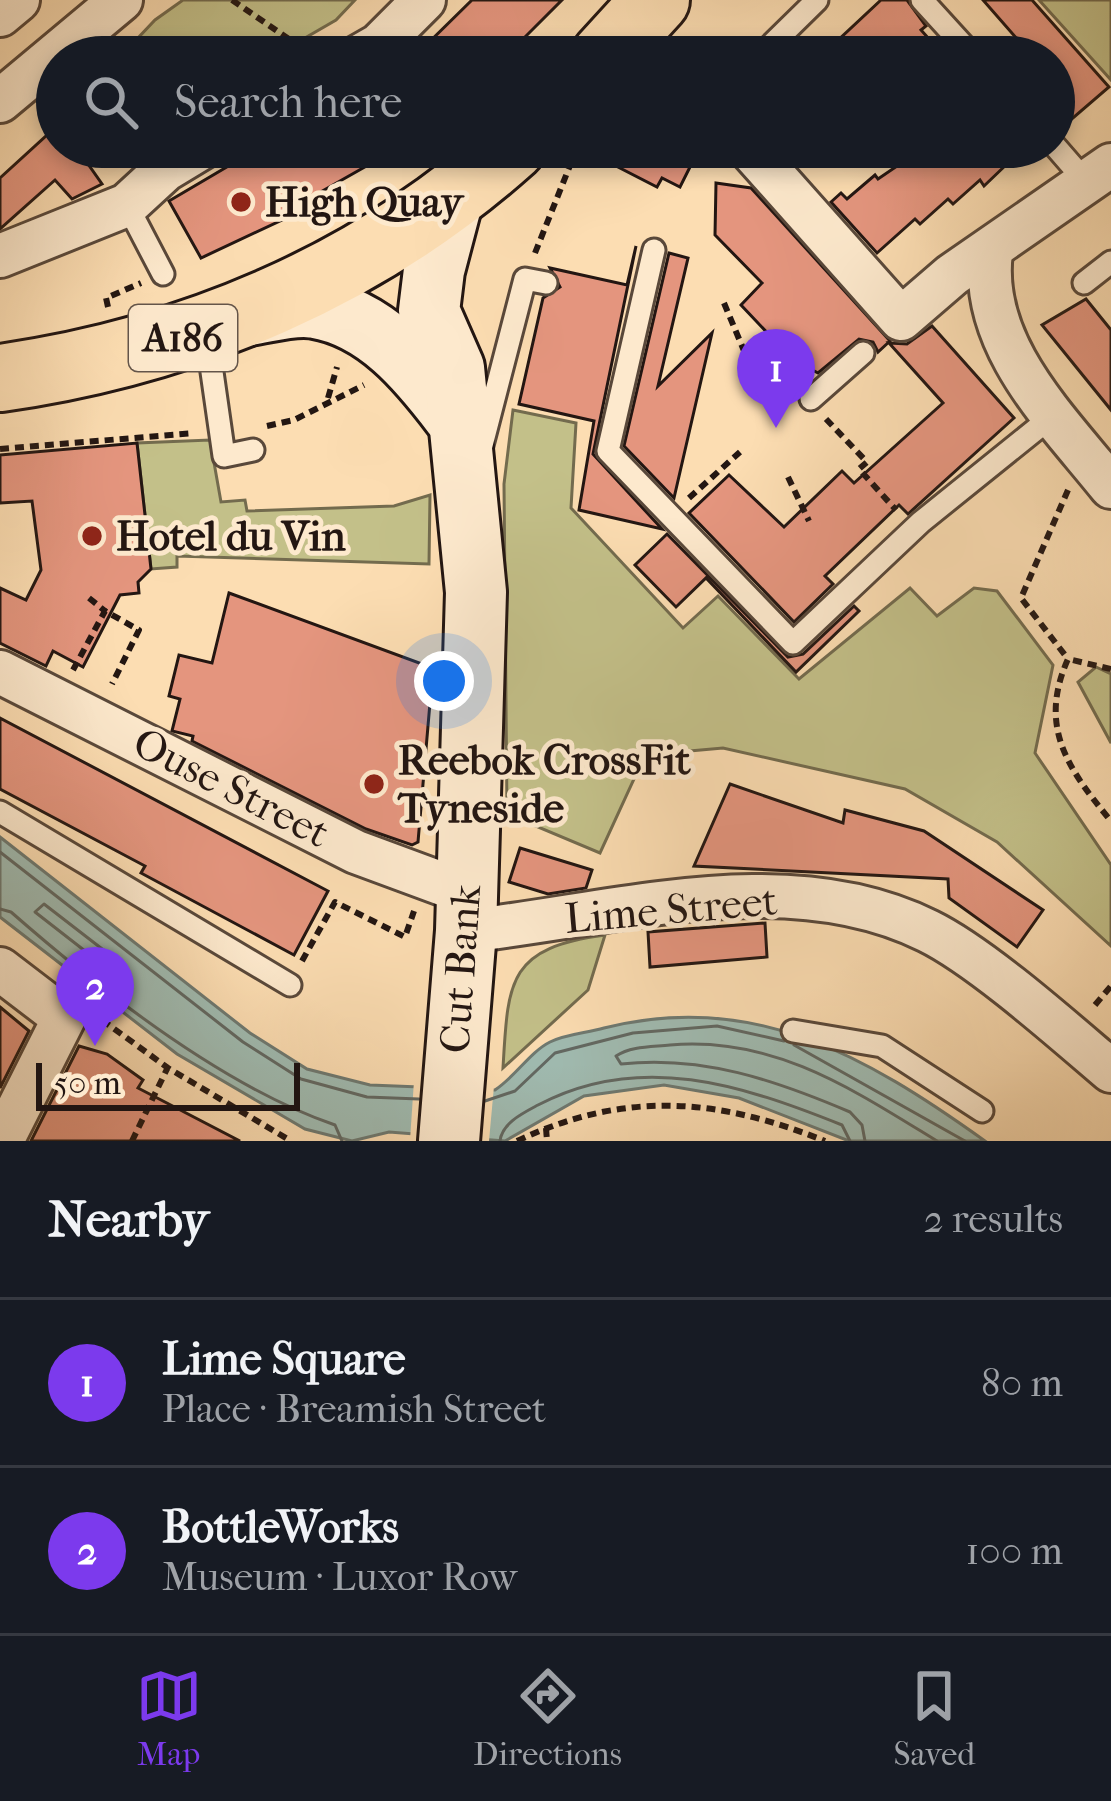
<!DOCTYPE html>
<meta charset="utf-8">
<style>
body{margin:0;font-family:"IM FELL French Canon",serif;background:#20242c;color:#f1f3f6}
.scale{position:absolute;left:36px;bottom:30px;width:264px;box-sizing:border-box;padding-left:12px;border:6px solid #231612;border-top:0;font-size:33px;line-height:42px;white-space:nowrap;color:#231612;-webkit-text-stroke:9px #fde9cd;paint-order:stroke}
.you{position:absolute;left:444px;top:681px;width:42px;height:42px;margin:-30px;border:9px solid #fff;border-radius:50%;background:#1a73e8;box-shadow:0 0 0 18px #1a73e833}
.badge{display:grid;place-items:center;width:78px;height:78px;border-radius:50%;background:#7c3aed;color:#fff;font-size:39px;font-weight:700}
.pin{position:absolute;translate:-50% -99px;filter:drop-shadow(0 3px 6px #0008)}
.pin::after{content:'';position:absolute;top:63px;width:42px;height:36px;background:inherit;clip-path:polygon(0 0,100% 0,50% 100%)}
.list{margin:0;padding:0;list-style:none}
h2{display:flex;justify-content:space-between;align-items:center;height:156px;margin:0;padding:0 48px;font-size:51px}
h2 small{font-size:39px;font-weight:400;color:#9ea1a6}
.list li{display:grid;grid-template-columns:78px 1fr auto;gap:36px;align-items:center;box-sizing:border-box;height:168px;padding:0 48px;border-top:3px solid #363941}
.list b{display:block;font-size:45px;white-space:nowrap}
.list p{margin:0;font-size:39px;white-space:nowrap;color:#9ea1a6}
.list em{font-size:39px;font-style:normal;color:#9ea1a6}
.icon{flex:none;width:66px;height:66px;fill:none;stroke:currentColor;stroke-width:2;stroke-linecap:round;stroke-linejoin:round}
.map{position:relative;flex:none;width:1111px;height:1141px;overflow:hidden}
.search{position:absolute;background:#171b24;box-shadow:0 6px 18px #0003;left:36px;right:36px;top:36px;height:132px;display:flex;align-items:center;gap:30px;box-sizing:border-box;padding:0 42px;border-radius:66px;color:#9ea1a6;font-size:45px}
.sheet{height:492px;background:#171b24}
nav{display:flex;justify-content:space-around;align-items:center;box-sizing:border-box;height:168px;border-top:3px solid #363941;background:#171b24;font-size:33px;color:#9ea1a6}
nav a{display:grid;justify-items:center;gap:6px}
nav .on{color:#7c3aed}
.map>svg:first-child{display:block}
</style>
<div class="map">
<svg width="1111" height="1141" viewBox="0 0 1111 1141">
<rect width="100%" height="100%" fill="#fcddb2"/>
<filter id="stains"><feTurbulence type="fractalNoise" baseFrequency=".00167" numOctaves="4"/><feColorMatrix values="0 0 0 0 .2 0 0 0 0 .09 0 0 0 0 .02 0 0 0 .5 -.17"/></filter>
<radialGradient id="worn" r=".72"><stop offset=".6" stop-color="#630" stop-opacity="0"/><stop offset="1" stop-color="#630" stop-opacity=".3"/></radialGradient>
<g fill="#c3c089" stroke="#736b4e" stroke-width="3">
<path d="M 183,0 L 355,0 L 336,20 L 272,57 L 120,57 L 155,20 Z"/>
<path d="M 1039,0 L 1111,0 L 1111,80 Z"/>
<path d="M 513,410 L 576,423 L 571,508 L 683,628 L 718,596 L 799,679 L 910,588 L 937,616 L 974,588 L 997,591 L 1053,665 L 1035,753 L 1111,865 L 1111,946 L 997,842 L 905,789 L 723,748 L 645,755 L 600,853 L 507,814 L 504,484 Z"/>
<path d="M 210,440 L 221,502 L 245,500 L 247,511 L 394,506 L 430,495 L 429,564 L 177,556 L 177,567 L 151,569 L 137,443 Z"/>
<path d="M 1096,667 L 1111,674 L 1111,743 L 1078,682 Z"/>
<path d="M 605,935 L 588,990 L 503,1068 C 508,980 508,948 605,935 Z"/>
</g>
<path fill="#a0bbb1" stroke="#6e7971" stroke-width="3" d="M 0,837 L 250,1033 L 307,1069 L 370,1085 L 495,1090 C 515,1077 530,1052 550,1042 C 566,1034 587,1033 604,1028 C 753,990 866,1056 985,1141 L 849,1141 L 739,1098 L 664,1085 L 584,1096 L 505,1141 L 389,1132 L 352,1141 L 305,1129 L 177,1054 L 0,917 Z"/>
<path fill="#fcddb2" d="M 414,1081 L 494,1086 L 489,1141 L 410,1140 Z"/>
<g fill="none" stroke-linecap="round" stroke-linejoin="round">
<g stroke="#626862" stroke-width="3">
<path d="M 0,852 L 243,1042 L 301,1079 L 367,1097 L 419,1099"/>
<path d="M 44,904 L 119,962 L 119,971 L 112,972 L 35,912 Z"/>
<path d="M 0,909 L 11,912 C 100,990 224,1087 335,1125 L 342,1141"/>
<path d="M 794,1045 L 965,1141"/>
<path d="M 485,1101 L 515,1091 L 555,1053 L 633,1033 L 717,1026 L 784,1041"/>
<path d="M 500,1141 C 502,1123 523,1113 538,1105 C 640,1051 742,1085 842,1125 L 850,1141"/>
<path d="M 865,1141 L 862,1125 L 850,1112 C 775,1080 702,1055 621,1064 L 616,1056 C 631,1046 651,1047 670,1045 C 774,1036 852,1089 937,1141"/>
</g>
</g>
<g fill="#e4957e" stroke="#231612" stroke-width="3">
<path d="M 472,0 L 562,0 L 505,57 L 414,57 Z"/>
<path d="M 881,0 L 907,0 L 926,26 L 921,30 L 945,57 L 863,57 L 863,45 L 834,44 Z"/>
<path d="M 983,0 L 1032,0 L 1109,87 L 1066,124 L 1054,111 L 1054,57 L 1033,57 Z"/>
<path d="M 57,126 L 57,147 L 76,147 L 102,184 L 72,199 L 55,180 L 0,229 L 0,178 Z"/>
<path d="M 287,147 L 400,147 L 310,198 L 314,205 L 201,258 L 169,201 L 259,148 L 266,159 Z"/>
<path d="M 579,147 L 700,147 L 680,187 L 662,178 L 657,187 Z"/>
<path d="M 925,147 L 993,147 L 1007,164 L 984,186 L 980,180 L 953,204 L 948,199 L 920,224 L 915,219 L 877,253 L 831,202 L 841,193 L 847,199 L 875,175 L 878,179 Z"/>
<path d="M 716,183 L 751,188 L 890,341 L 878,352 L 873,342 L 859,339 L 818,373 L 792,359 L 741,305 L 762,283 L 715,235 Z"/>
<path d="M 636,246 L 593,454 L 662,529 L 579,510 L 594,421 L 519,404 L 543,298 L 560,287 L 550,268 L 627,285 Z"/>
<path d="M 669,253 L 688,258 L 658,386 L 712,333 L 674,498 L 624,446 Z"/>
<path d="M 1086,299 L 1111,330 L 1111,410 L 1042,325 Z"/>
<path d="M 932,326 L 1014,418 L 908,514 L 899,505 L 825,576 L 833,584 L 794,622 L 689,513 L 729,475 L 784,527 L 842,471 L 854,483 L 943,403 L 889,343 L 907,344 Z"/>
<path d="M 137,443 L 151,569 L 138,582 L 139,593 L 120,595 L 83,667 L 53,651 L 46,666 L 0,643 L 0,588 L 26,600 L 41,570 L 32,501 L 0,503 L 0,455 Z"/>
<path d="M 667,534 L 788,657 L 803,654 L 854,606 L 859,611 L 796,672 L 706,578 L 676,607 L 635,565 Z"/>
<path d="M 229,593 L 433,668 L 418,842 L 412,845 L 366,829 L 192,741 L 193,736 L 172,731 L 180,699 L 169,696 L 179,655 L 212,663 Z"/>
<path d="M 0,718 L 328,891 L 294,955 L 141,873 L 145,866 L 0,789 Z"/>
<path d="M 730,784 L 843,823 L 845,810 L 924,831 L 1043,910 L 1017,947 L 949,898 L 948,879 L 694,866 Z"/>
<path d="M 520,848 L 592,870 L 586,888 L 548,894 L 509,882 Z"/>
<path d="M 765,923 L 767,957 L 650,967 L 648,932 Z"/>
<path d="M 0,1007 L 29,1031 L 0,1088 Z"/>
<path d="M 79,1046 L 107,1054 L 143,1080 L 138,1088 L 240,1141 L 31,1141 Z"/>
</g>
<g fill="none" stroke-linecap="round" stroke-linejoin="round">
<defs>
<g id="lane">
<path d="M 922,0 L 974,57"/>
<path d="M 759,57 L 817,0"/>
<path d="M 1054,145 L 1087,183"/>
<path d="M 127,205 L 163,274"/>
<path d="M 654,250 L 608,451 L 793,643 L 921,522 L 1055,414"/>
<path d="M 1084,283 L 1111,262"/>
<path d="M 207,337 L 224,456 L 253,450"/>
<path d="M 811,399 L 863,353"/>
<path d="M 482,445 L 525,279 L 546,283"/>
<path d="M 0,812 L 290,985"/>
<path d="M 793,1031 L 882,1046 L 982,1111"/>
</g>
<g id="street">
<path d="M 0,15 L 18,0"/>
<path d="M 358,57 L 379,45 L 424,0"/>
<path d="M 0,101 L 121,0"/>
<path d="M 748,147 L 901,319 L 952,275 L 1111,165"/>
<path d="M 991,252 C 979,345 1056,418 1111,487"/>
<path d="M 0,256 L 127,205 L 165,170 L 203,147"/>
<path d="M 0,672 L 356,852 L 467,893"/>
<path d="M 466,931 C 615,915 787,861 928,931 C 981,957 1064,1031 1111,1071"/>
<path d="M 0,969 L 64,1018 L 2,1141"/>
</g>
<g id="secondary">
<path d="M 249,315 C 269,312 295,304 315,308 C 376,318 418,369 453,415"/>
<path d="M 449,1141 L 466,931 L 476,592 L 454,368 L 429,311 L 434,270 L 454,194"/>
</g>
<g id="primary">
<path d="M 604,57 L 656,0"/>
<path d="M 0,378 C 190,351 368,276 512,147"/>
</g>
</defs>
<use href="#lane" stroke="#59483a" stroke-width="27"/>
<use href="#street" stroke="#59483a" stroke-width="48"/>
<use href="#secondary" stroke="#231612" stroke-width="66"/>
<use href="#primary" stroke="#231612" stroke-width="72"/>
<g stroke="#231612" stroke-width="6" stroke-dasharray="9 6" stroke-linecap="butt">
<path d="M 232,0 L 296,44 L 302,57"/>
<path d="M 559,159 L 575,147"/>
<path d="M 535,253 L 577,148"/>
<path d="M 724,303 L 755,377"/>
<path d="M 108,307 L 106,298 L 141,283"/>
<path d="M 328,398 L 337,367"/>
<path d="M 826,419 L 867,462 L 859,469 L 896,510"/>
<path d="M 267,426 L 294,420 L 364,385"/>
<path d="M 0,449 L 194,433"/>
<path d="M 788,477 L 809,521"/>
<path d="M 1068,490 L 1021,598 L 1068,659"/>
<path d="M 689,498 L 740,452"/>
<path d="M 89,598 L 105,611"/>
<path d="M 1111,669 L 1068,659 C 1038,726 1067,768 1111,821"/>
<path d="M 73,670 L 105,611 L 139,630 L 112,684"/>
<path d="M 302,961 L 335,902 L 405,937 L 414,911"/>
<path d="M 1095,1005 L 1111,986"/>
<path d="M 102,1020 L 168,1068 L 291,1141"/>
<path d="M 546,1128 L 547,1141"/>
<path d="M 132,1141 L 167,1069"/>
<path d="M 517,1141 C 625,1090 718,1098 825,1141"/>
</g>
<use href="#lane" stroke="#fde9cd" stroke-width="21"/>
<use href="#street" stroke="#fde9cd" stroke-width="42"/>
<use href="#secondary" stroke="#fde9cd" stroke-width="60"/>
<use href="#primary" stroke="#fcddb2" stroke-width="66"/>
</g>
<g fill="#8f2418" stroke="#fde9cd" stroke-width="4.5">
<circle cx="241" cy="202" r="12"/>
<circle cx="92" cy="536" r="12"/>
<circle cx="374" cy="784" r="12"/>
</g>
<g text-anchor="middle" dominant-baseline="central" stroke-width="10" stroke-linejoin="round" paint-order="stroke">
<rect fill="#fde9cd" stroke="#64554a" stroke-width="3" x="129" y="305" width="108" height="66" rx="9"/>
<g font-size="39" font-weight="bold" fill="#231612">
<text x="183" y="338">A186</text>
</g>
<g font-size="42" font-weight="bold" fill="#231612" stroke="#fde9cd" text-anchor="start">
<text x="265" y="202">High Quay</text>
<text x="116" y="536">Hotel du Vin</text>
<text x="398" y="760">Reebok CrossFit<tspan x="398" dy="48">Tyneside</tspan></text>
</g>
<g font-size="42" fill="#231612" stroke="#fde9cd">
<text transform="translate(231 788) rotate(27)">Ouse Street</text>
<text transform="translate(671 910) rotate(-5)">Lime Street</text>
<text transform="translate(461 969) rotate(-86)">Cut Bank</text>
</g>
</g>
<rect width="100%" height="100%" filter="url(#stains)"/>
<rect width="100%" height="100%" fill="url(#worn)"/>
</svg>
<div class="scale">50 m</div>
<div class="you"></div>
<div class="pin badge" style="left:776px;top:428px">1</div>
<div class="pin badge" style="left:95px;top:1046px">2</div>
<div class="search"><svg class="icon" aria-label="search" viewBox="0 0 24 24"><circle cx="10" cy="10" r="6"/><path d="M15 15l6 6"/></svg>Search here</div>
</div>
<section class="sheet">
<h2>Nearby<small>2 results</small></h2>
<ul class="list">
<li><span class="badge">1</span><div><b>Lime Square</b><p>Place · Breamish Street</p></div><em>80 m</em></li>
<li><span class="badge">2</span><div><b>BottleWorks</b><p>Museum · Luxor Row</p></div><em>100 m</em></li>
</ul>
</section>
<nav>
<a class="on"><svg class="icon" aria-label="map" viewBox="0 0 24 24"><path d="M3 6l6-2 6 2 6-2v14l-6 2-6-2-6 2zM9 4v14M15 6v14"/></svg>Map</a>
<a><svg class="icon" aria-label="directions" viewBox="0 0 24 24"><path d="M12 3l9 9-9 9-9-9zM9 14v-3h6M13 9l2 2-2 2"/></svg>Directions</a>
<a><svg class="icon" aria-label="saved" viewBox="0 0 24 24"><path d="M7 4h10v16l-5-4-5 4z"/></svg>Saved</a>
</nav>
